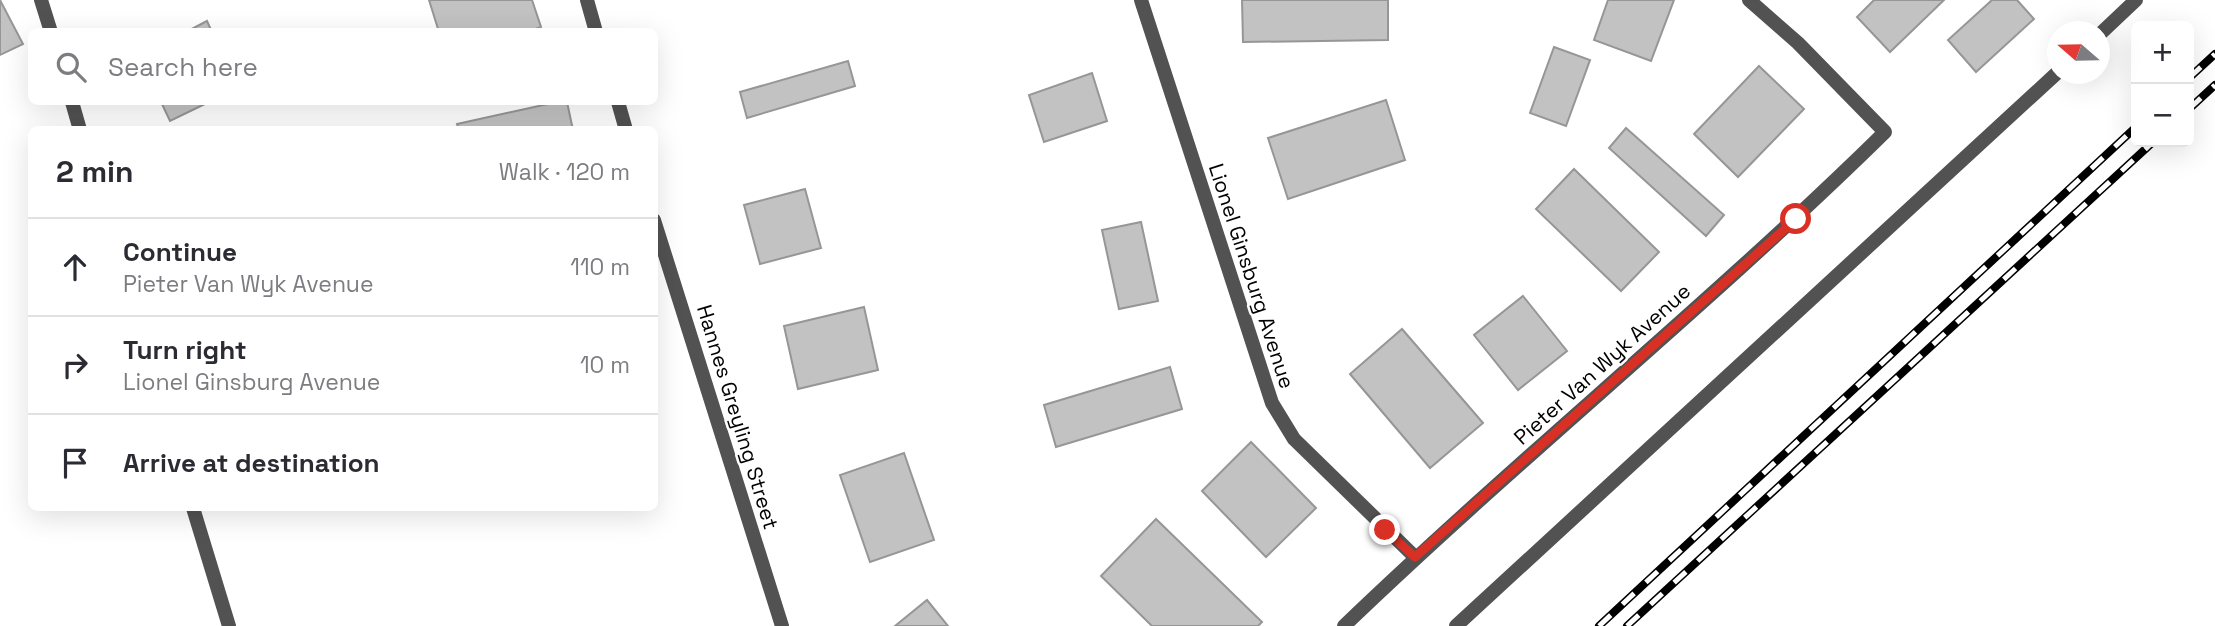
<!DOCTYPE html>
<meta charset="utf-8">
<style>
body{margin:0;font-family:"Space Grotesk",sans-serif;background:#f2f2f3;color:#2b2b33}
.controls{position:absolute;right:21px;top:21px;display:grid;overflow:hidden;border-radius:10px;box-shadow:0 7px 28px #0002}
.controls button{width:63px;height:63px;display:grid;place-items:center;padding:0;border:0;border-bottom:2px solid #e1e1e2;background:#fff;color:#2b2b33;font:35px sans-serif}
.compass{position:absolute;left:2047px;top:21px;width:63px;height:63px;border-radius:50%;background:#fff;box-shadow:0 7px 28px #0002;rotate:290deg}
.stop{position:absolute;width:21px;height:21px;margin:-16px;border:5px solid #d93025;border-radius:50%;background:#fff}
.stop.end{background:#d93025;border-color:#fff;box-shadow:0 2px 7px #0008}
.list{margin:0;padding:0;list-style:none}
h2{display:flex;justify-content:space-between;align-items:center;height:91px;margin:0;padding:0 28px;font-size:30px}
h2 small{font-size:23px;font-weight:400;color:#7c7c81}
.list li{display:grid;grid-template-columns:46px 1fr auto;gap:21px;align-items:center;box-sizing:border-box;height:98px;padding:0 28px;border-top:2px solid #e1e1e2}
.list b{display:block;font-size:26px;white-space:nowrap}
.list p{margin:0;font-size:23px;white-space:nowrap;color:#7c7c81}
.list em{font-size:23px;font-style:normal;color:#7c7c81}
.icon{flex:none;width:38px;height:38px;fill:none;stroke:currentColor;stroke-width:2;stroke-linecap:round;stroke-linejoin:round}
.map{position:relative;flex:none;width:2215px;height:626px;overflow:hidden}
.search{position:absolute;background:#fff;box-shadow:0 7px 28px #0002;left:28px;top:28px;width:630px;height:77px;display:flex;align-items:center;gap:18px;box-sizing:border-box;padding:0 24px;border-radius:10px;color:#7c7c81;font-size:26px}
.panel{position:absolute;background:#fff;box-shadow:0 7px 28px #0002;left:28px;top:126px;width:630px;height:385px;border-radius:10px}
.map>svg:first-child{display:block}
</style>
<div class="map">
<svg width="2215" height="626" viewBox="0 0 2215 626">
<rect width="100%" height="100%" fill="#fff"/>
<g fill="#c2c2c2" stroke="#969696" stroke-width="2">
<path d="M 0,0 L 23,44 L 0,55 Z"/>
<path d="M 429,0 L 532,0 L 541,27 L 527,32 L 439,32 Z"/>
<path d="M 1242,0 L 1388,0 L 1388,40 L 1243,42 Z"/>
<path d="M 1608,0 L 1674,0 L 1651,61 L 1594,40 Z"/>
<path d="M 1874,0 L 1944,0 L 1890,52 L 1857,17 Z"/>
<path d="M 1992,0 L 2017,0 L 2034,19 L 1976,72 L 1948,40 Z"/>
<path d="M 207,21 L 212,32 L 186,32 Z"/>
<path d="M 1554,47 L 1590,60 L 1566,126 L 1530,113 Z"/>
<path d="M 848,61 L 855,86 L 747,118 L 740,92 Z"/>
<path d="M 1759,66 L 1804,109 L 1738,177 L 1694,134 Z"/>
<path d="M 1092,73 L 1107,121 L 1044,142 L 1029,95 Z"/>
<path d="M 1386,100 L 1405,160 L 1288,199 L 1268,138 Z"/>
<path d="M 161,102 L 209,102 L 170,121 Z"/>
<path d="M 557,102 L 567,102 L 573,130 L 459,130 L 457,124 Z"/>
<path d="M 1626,128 L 1724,215 L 1706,236 L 1609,148 Z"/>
<path d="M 1574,169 L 1659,252 L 1621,291 L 1536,209 Z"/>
<path d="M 805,189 L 821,248 L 760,264 L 744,205 Z"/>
<path d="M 1141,222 L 1158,301 L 1119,309 L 1102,230 Z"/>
<path d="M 1523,296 L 1567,351 L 1518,390 L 1474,335 Z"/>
<path d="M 864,307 L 878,370 L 798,389 L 784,326 Z"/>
<path d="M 1402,329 L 1483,423 L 1430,468 L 1350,374 Z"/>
<path d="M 1170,367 L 1182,409 L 1056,447 L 1044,405 Z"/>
<path d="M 1251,442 L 1316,508 L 1266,557 L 1202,491 Z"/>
<path d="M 904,453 L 934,540 L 870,562 L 840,475 Z"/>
<path d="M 1156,519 L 1262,622 L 1258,626 L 1152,626 L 1101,576 Z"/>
<path d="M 927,600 L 948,626 L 895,626 Z"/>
</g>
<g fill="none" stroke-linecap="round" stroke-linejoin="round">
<g stroke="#525252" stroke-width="14">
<path d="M 41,0 L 51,32"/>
<path d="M 587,0 L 596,32"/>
<path d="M 1141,0 L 1272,403 L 1294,439 L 1415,557"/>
<path d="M 2100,34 L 2136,0"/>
<path d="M 72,102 L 80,130"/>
<path d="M 618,102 L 626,130"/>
<path d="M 654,220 L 782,626"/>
<path d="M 193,508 L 229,626"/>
<path d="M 1344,626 C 1520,457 1711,303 1885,132 L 1798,43 L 1749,0"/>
<path d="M 1456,626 L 2058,72"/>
</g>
<defs>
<g id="rail">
<path d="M 2189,78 L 2215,54"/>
<path d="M 2189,109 L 2215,85"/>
<path d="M 1599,626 L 2136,127"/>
<path d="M 1627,626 L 2153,142"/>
</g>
</defs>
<use href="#rail" stroke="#000" stroke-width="8"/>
<use href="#rail" stroke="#fff" stroke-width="5" stroke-dasharray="16" stroke-linecap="butt"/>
</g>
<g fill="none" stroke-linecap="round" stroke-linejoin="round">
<path stroke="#d93025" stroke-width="9" d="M 1385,530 L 1415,557 L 1796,219"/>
</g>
<g text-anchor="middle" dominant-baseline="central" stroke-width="5" stroke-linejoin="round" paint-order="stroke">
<g font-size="21" fill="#000" stroke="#fff">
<text transform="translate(1252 276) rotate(72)">Lionel Ginsburg Avenue</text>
<text transform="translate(1602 364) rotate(-42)">Pieter Van Wyk Avenue</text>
<text transform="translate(738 417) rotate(73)">Hannes Greyling Street</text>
</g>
</g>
</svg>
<div class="controls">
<button>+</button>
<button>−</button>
</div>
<svg class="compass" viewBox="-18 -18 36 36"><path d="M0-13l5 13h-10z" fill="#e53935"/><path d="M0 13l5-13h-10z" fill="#7c7c81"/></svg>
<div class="stop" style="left:1796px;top:219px"></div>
<div class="stop end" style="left:1385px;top:530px"></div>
<div class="search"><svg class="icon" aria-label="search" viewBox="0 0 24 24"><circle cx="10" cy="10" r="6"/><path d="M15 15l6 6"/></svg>Search here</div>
<section class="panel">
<h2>2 min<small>Walk · 120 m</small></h2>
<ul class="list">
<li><svg class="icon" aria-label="ahead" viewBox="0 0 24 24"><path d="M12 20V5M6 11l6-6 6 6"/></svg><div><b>Continue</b><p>Pieter Van Wyk Avenue</p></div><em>110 m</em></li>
<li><svg class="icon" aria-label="right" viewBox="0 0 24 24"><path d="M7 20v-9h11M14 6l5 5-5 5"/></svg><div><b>Turn right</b><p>Lionel Ginsburg Avenue</p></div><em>10 m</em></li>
<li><svg class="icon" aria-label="arrive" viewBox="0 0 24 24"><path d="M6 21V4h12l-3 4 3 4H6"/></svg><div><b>Arrive at destination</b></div></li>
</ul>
</section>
</div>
